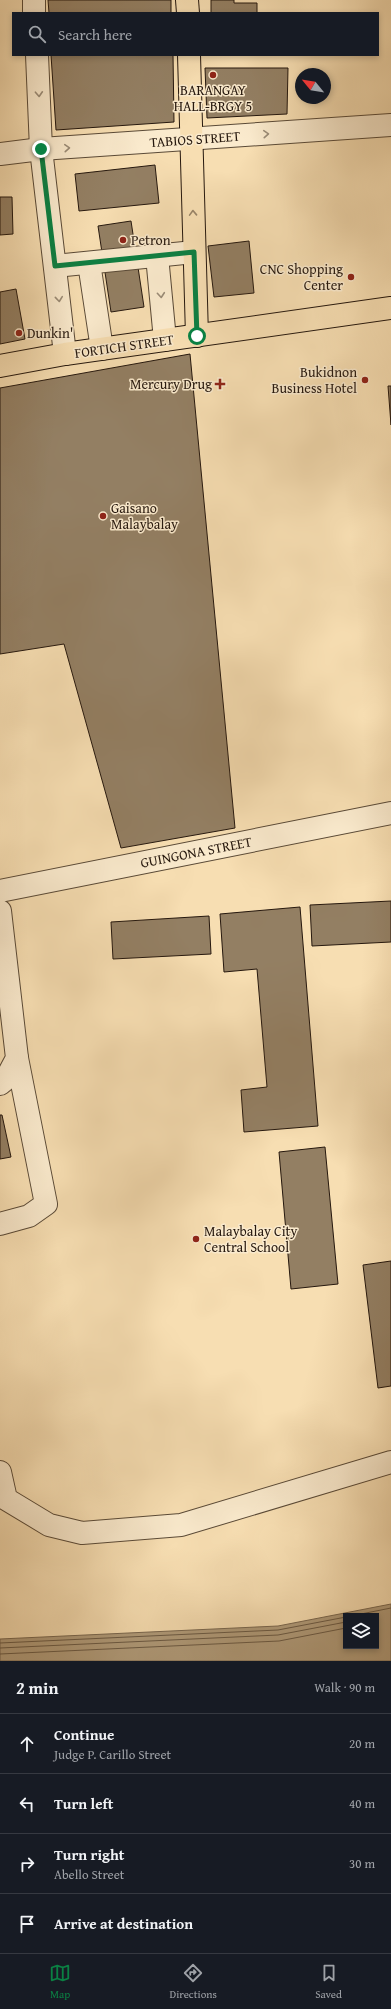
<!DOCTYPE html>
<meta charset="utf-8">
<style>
body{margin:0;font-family:"Gentium Book Plus",serif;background:#242831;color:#f1f3f6}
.controls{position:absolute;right:12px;bottom:12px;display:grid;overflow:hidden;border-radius:0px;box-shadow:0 2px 6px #0003}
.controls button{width:36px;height:36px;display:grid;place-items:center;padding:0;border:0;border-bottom:1px solid #363941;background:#171b24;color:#f1f3f6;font:20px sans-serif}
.compass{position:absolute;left:295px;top:68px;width:36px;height:36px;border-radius:50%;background:#171b24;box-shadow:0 2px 6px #0003;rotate:300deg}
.stop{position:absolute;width:12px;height:12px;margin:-9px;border:3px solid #0b8043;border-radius:50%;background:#fff}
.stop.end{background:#0b8043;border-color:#fff;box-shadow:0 1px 4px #0008}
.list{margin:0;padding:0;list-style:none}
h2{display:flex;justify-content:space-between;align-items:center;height:52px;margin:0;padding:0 16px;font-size:17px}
h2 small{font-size:13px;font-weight:400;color:#9ea1a6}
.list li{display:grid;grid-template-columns:26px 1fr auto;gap:12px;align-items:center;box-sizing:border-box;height:60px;padding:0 16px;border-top:1px solid #363941}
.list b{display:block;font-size:15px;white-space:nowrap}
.list p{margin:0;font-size:13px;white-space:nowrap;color:#9ea1a6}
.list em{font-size:13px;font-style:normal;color:#9ea1a6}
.icon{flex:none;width:22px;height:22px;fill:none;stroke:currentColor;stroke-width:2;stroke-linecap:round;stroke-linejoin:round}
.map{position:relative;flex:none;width:391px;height:1661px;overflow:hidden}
.search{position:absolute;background:#171b24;box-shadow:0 2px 6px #0003;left:12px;right:12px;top:12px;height:44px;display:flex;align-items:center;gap:10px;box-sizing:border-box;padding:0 14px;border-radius:0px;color:#9ea1a6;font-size:15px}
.sheet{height:292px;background:#171b24}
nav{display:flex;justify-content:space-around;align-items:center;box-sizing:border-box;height:56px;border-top:1px solid #363941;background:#171b24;font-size:11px;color:#9ea1a6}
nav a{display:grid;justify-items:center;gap:2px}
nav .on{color:#0b8043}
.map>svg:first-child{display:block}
</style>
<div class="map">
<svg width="391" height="1661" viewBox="0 0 391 1661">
<rect width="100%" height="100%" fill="#f7deb2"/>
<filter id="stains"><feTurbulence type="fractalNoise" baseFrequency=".005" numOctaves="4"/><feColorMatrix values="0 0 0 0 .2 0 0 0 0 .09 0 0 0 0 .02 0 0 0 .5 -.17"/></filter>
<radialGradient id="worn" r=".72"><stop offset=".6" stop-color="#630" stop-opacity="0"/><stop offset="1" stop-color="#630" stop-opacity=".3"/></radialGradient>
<path fill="#b09b7a" stroke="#79674f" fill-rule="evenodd" d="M 391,1604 L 391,1661 L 0,1661 L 0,1639 L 278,1626 ZM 346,1616 L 376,1616 L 376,1646 L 346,1646 Z"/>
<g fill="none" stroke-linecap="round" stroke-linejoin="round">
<g stroke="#6b5a44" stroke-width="1">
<path d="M 351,1616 L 391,1608"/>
<path d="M 0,1643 L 278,1630 L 346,1617"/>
<path d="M 0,1648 L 278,1635 L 346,1622"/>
<path d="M 0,1654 L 279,1641 L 346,1628"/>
</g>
</g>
<g fill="#937f63" stroke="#26180e">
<path d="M 48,0 L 171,0 L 171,13 L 49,13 Z"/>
<path d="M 211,0 L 234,0 L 234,3 L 257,3 L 257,13 L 211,13 Z"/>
<path d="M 51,55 L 173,55 L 174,122 L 56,130 Z"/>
<path d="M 205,68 L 288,68 L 287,114 L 207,118 Z"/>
<path d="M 155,165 L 159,203 L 79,211 L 75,174 Z"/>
<path d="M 0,197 L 12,197 L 13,234 L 0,235 Z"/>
<path d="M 131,221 L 144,307 L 111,312 L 98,226 Z"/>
<path d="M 249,241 L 254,293 L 214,297 L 208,246 Z"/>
<path d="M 16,289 L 25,339 L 0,344 L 0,292 Z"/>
<path d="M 190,354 L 235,828 L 121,848 L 64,644 L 0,654 L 0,388 Z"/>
<path d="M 388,386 L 391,386 L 391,425 Z"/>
<path d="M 391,901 L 391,942 L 312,946 L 310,905 Z"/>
<path d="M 300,907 L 318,1126 L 244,1132 L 241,1090 L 267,1087 L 257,969 L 224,972 L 220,914 Z"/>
<path d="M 209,916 L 211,954 L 113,959 L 111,922 Z"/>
<path d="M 0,1115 L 2,1115 L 11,1157 L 0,1159 Z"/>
<path d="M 325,1147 L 338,1284 L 291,1289 L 279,1152 Z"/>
<path d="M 391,1261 L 391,1386 L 378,1388 L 363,1265 Z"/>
</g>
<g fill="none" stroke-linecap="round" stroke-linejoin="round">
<defs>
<g id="minor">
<path d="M 34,0 L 34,13"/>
<path d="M 37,55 L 41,149 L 65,354"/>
<path d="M 0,154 L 41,149 L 391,125"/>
<path d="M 157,256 L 165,340"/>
<path d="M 89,263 L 102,349"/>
<path d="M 55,266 L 194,252"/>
<path d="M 0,891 L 391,813"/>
<path d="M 0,911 L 17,1058 L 6,1079 L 0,1084"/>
<path d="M 0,1224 L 29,1216 L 46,1204 L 17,1058"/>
<path d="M 0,1472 L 6,1499 L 49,1525 L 82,1533 L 181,1525 L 391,1462"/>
</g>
<g id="major">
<path d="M 187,0 L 188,13"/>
<path d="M 189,55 L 197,336"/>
</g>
<path id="highway" d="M 0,366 L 65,354 L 391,308"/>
</defs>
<use href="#minor" stroke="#5a4a37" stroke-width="24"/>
<use href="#major" stroke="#26180e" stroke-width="24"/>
<use href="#highway" stroke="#26180e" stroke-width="24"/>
<use href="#minor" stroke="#faeacd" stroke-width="22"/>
<use href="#major" stroke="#f7deb2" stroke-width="22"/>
<use href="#highway" stroke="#f7deb2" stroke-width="22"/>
</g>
<defs><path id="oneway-chevron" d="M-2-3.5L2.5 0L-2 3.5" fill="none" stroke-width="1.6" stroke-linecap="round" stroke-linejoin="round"/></defs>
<g stroke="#9b8c77">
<use href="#oneway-chevron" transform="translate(39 94) rotate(87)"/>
<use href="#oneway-chevron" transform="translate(266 134) rotate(-4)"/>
<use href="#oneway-chevron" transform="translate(67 148) rotate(-4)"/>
<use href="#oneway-chevron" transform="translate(161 295) rotate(85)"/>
<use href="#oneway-chevron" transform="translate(59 299) rotate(84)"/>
</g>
<use stroke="#998568" href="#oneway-chevron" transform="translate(193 213) rotate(-92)"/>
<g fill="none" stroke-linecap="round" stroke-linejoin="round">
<path stroke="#0b8043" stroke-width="5" d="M 41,149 L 55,266 L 194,252 L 197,336"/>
</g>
<g fill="#8f2418" stroke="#faeacd" stroke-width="1.5">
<circle cx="213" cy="75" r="4"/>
<circle cx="123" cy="240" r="4"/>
<circle cx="351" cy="277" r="4"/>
<circle cx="19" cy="333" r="4"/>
<circle cx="365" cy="380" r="4"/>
<path d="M218 378h4v4h4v4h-4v4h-4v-4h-4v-4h4z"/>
<circle cx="103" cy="516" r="4"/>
<circle cx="196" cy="1239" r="4"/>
</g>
<g text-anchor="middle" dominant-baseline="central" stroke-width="3" stroke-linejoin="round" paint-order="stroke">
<g font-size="14" fill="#26180e" stroke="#faeacd" text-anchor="start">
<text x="213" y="90" text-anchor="middle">BARANGAY<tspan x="213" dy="16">HALL-BRGY 5</tspan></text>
<text x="131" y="240">Petron</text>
<text x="343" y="269" text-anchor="end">CNC Shopping<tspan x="343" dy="16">Center</tspan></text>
<text x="27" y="333">Dunkin'</text>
<text x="357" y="372" text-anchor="end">Bukidnon<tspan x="357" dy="16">Business Hotel</tspan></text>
<text x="212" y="384" text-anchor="end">Mercury Drug</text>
<text x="111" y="508">Gaisano<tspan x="111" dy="16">Malaybalay</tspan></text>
<text x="204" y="1231">Malaybalay City<tspan x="204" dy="16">Central School</tspan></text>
</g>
<g font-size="14" fill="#26180e" stroke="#faeacd">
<text transform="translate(195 139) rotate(-4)">TABIOS STREET</text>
<text transform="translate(124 346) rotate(-8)">FORTICH STREET</text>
<text transform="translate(196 852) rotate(-11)">GUINGONA STREET</text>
</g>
</g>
<rect width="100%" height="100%" filter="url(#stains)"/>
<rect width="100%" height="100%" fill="url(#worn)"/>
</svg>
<div class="controls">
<button><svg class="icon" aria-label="layers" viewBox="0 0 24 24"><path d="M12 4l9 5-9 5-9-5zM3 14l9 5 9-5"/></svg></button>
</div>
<svg class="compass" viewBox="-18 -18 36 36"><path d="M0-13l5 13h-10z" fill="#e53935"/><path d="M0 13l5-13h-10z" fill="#9ea1a6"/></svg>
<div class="stop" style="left:197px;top:336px"></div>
<div class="stop end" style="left:41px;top:149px"></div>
<div class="search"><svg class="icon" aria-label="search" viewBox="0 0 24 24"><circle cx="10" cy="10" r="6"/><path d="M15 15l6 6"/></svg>Search here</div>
</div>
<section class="sheet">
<h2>2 min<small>Walk · 90 m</small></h2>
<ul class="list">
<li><svg class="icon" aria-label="ahead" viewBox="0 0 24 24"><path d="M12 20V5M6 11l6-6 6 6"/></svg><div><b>Continue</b><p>Judge P. Carillo Street</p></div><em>20 m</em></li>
<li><svg class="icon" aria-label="left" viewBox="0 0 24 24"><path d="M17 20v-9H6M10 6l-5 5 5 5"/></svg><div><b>Turn left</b></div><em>40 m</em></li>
<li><svg class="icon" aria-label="right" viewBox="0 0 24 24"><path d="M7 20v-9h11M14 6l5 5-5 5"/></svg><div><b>Turn right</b><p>Abello Street</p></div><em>30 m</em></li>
<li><svg class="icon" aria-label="arrive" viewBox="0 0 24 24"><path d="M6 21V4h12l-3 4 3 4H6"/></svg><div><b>Arrive at destination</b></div></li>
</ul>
</section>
<nav>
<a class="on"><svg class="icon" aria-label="map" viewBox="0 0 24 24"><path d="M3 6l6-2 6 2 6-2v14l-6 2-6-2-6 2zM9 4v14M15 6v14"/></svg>Map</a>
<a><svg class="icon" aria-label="directions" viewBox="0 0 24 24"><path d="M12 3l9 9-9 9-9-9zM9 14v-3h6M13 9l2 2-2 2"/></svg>Directions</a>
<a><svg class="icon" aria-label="saved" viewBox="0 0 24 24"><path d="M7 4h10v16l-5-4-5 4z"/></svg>Saved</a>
</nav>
